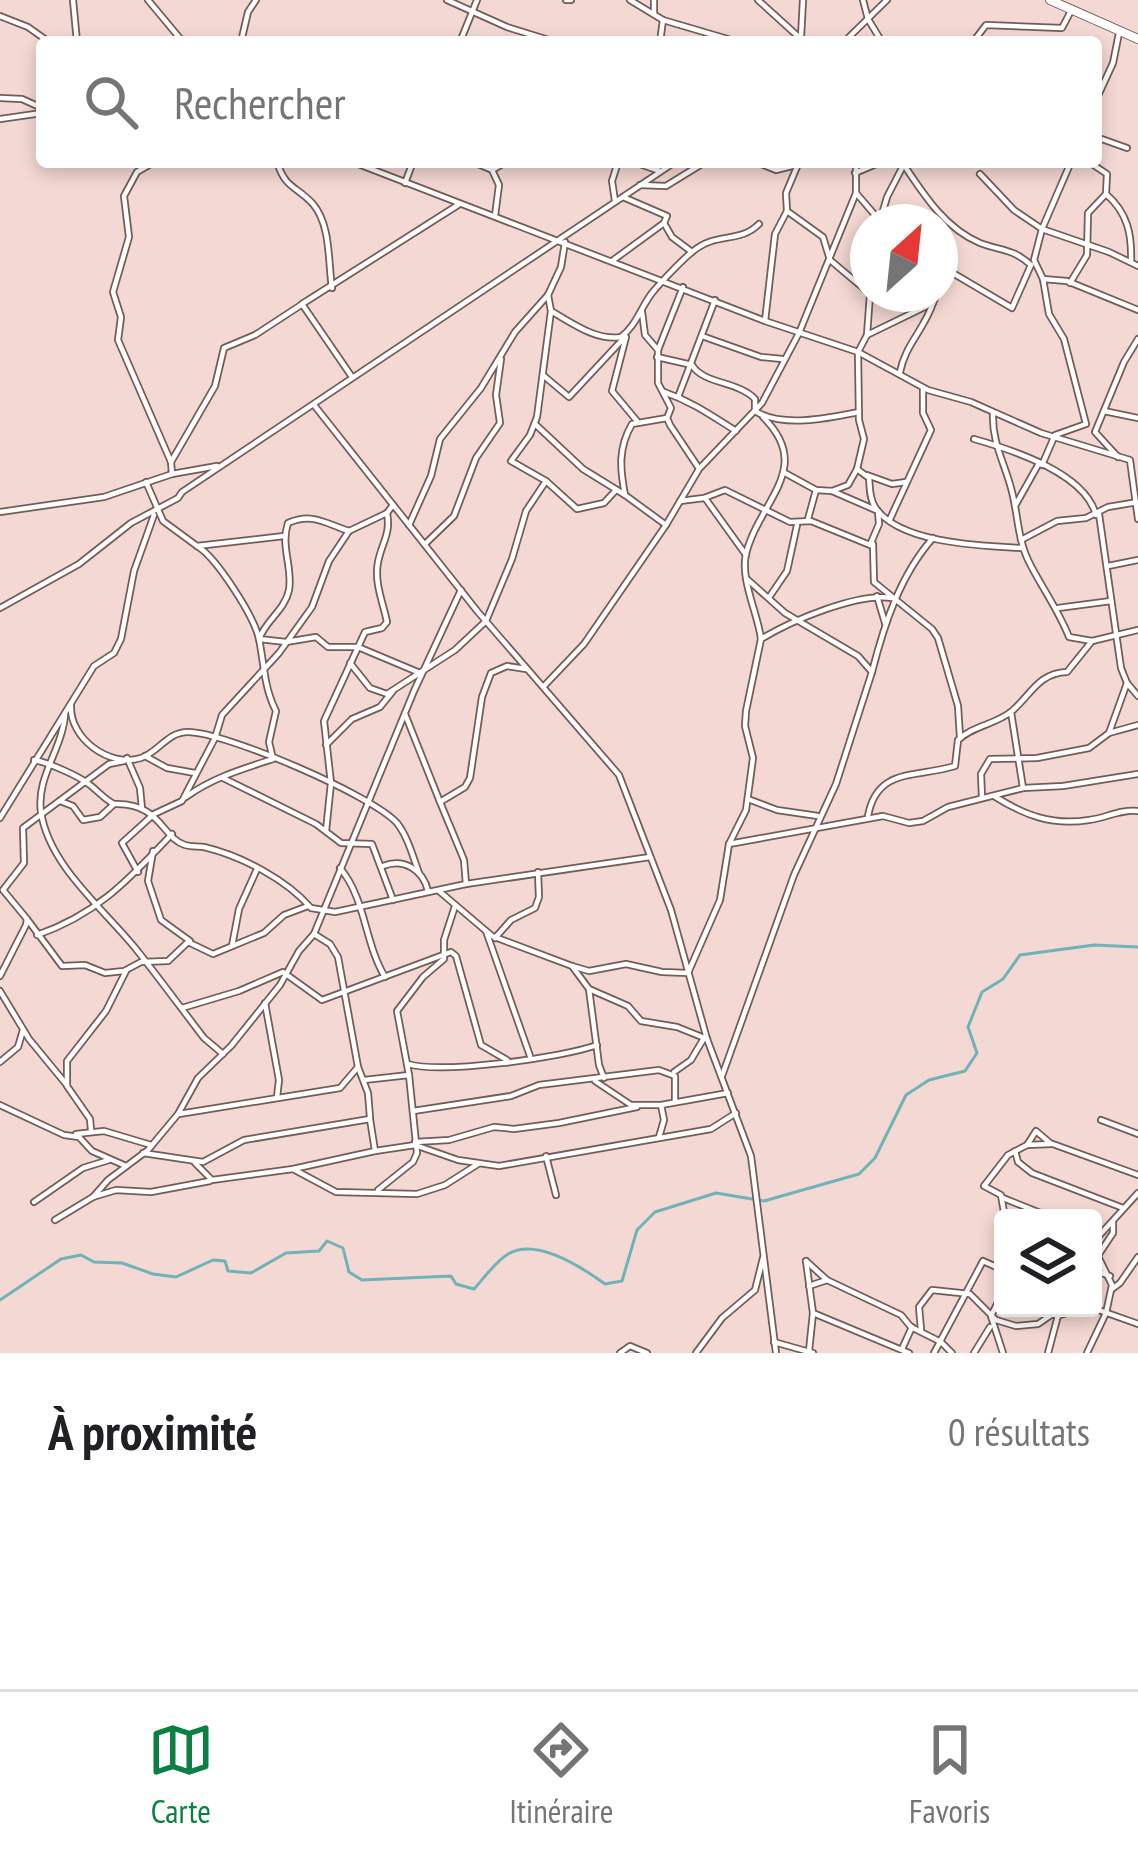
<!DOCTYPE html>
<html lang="fr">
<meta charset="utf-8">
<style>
body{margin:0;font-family:"PT Sans Narrow",sans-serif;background:#f6f6f6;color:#202124}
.controls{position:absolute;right:36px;bottom:36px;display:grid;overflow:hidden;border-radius:12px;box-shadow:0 6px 18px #0003}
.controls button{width:108px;height:108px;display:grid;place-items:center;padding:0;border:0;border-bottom:3px solid #e0e0e0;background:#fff;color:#202124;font:60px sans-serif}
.compass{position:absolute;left:850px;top:204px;width:108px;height:108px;border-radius:50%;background:#fff;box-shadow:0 6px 18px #0003;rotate:27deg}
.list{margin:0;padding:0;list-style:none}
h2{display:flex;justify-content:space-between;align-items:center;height:156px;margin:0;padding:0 48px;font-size:51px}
h2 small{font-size:39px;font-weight:400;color:#757577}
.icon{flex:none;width:66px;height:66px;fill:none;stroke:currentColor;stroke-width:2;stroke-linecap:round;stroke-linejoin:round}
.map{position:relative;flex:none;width:1138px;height:1353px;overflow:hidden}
.search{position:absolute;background:#fff;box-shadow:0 6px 18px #0003;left:36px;right:36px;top:36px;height:132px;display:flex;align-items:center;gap:30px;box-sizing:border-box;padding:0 42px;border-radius:12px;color:#757577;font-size:45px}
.sheet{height:336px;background:#fff}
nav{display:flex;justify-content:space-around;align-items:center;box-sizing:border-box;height:168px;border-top:3px solid #e0e0e0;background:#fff;font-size:33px;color:#757577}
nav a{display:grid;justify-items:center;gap:6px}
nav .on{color:#0b8043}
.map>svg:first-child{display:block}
</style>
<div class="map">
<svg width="1138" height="1353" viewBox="0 0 1138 1353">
<rect width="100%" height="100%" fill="#f4d8d3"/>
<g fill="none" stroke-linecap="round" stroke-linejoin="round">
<path stroke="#70b3b7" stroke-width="3" d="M 0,1300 L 61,1259 L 81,1255 L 94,1262 L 122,1263 L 153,1274 L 176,1277 L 213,1260 L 225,1261 L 228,1271 L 251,1273 L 286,1253 L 319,1251 L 327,1241 L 343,1248 L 349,1272 L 362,1280 L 451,1276 L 456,1284 L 474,1289 C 484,1278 495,1262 508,1254 C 536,1237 583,1268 605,1284 L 622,1281 L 637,1230 L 655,1212 L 716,1193 L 764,1201 L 859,1174 L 875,1158 L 906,1095 L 929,1080 L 965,1071 L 977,1053 L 968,1027 L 982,992 L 1003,979 L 1020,955 L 1094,945 L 1138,947"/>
<defs>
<g id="minor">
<path d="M 73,0 L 77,42"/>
<path d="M 148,0 L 183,42"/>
<path d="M 447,0 L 507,27 L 555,42"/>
<path d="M 566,0 L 571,0"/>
<path d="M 630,0 L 663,20 L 731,40"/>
<path d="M 758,0 L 801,39"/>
<path d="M 863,0 L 868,19 L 882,42"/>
<path d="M 654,13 L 654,0"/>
<path d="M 0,16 L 28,27 L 49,42"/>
<path d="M 801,37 L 803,0"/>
<path d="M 241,42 L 248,12 L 256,0"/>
<path d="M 460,42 L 477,0"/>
<path d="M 660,42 L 663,20"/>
<path d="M 844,42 L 887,0"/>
<path d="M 973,42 L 986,25 L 1062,28 L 1072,9"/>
<path d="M 0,98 L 22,99 L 42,108"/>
<path d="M 1096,100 L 1113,63 L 1119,33"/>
<path d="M 0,119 L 42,113"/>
<path d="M 1096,137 L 1127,148"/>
<path d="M 154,162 L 137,172 L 124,196 L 129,237 L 113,292 L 121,317 L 118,340 L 171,462 L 172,474"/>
<path d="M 277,162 C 286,190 296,185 313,204 C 331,225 328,262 332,288"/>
<path d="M 353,162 L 765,321 L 858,352 L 928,390 L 971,402 L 1041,433 L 1130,460 L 1138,519"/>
<path d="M 473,162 L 490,169"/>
<path d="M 634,162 L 660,171"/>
<path d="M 756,162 L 776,170 L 796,165"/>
<path d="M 856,162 L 856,193 L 881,222"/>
<path d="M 902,162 C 922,192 944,228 980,243 C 1001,251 1012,248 1031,265"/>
<path d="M 1071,162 L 1042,229 L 1109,252 L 1138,266"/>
<path d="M 1089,162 L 1107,174 L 1106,194 C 1128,213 1132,235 1131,262"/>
<path d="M 855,173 L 881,162"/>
<path d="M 980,174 L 1014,210 L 1042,229 L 1034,260 L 1043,279 L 1049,314 L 1064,339 L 1086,424 L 1055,435 L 1042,465"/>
<path d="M 405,183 L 413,162"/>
<path d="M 640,185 L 666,186 L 705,162"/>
<path d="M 615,201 L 612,181 L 618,162"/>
<path d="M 787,211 L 823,237 L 830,260 L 868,292"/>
<path d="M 495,216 L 499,185 L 492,170 L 506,162"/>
<path d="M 880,221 L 887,197 L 903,166"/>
<path d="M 664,223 L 672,237 L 692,252"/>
<path d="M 612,261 L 664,223 L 667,216 L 623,197"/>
<path d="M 1043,279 L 1067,281 L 1138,310"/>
<path d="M 1070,283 L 1087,255 L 1088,213 L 1106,194"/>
<path d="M 683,287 L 658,350 L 658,383 L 671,408 L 667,418 L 670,425 L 698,467"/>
<path d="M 940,289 L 951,272 L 1012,308 L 1031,265"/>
<path d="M 548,295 L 551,311 C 572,323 596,341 621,337 C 636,326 641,307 652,293 C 661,282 681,261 692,252 C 717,231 739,244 759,224"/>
<path d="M 642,312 L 645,335 L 658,350"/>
<path d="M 765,321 L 775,234 L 787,211 L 786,193 L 799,162"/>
<path d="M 867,335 L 933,303 L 937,294"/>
<path d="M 702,336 L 761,357 L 782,359"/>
<path d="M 626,337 L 612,391 L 637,421"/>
<path d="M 657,357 L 692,365 C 703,384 738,381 755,399 L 755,411 C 782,428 829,418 859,412"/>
<path d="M 900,372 C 905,345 924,330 933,303"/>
<path d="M 544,376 L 569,397 L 623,339"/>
<path d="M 352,377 L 302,304 L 458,205"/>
<path d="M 664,392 C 693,402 712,416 736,431"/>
<path d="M 678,397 L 715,300"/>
<path d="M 314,405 L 478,612 L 619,775 L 671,910 L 707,1039 L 751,1156 L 776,1353"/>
<path d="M 1104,411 L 1138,418"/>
<path d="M 993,414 C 992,442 1004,462 1011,488 C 1018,512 1017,538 1029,562 C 1042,588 1058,609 1069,637 L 1092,641"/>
<path d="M 535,424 L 583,469 L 625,495"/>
<path d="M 974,439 C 1013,450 1085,473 1096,515"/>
<path d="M 1118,457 L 1095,432 L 1124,362 L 1138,339"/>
<path d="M 171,462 L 215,386 L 224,348 L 255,335 L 301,305"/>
<path d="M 857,469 L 869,478 C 870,487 869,498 875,507 C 899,544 984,546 1023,548"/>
<path d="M 785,473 L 816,490 L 832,491 L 848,485 L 857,469 L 864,439 L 859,420 L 858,352 L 867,335 L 870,294"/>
<path d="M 867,475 L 892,484 L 906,482"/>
<path d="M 546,481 L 577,509 L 604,503 L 616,490"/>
<path d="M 146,482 L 163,521 L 197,546 L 284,536"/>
<path d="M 705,498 L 746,555"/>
<path d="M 680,501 L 704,498 L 725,490 L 790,522 L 811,521 L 870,545 L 879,524 L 878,511 L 832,491"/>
<path d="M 393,505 L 387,513 L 349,531 C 326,524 313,512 288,523 C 280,546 293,568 289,590 C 285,610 266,620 259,639 L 286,642 L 316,637 L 328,647 L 358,647 L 420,673"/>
<path d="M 1015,506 L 1038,465"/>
<path d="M 0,512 L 104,497 L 172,474 L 217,466"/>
<path d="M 1099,514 L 1121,668 L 1127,683 L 1138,696"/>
<path d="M 808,519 L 816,490"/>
<path d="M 890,519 L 931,430 L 923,413 L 923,388"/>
<path d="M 409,525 L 431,476 L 440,439 L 481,388 L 515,332 L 548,295 L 561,267 L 565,242"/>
<path d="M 666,525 L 625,495 C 620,469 618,448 632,424 L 667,418"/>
<path d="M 1021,540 L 1057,521 L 1086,518 L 1108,507 L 1138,502"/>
<path d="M 425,544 L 454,516 L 476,458 L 500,423 L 496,395 L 501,359"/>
<path d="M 873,544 L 874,582 L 932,629 L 938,638 L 958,706 L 960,737"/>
<path d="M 1108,566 L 1138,560"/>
<path d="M 770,596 L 787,571 L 797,525"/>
<path d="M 877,596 L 885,623"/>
<path d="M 0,608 L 79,564 L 131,523 L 178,498 L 182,492 L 675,162"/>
<path d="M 1058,608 L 1111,601"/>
<path d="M 761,639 C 758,614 740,579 746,554 C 759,501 815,468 763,417"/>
<path d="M 350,663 L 370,688 L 387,694 L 455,650 L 486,621 L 512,559 L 526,511 L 546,481 L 511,461 L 530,435 L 537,417 L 551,311"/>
<path d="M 872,672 C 884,625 900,575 933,538"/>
<path d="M 545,685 L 584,644 L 666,525 L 699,469 L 762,403 L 799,333 L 856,193"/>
<path d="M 71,705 C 69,738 109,768 141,758 C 159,752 167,732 188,732 C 225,732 372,795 397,823 C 408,837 413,857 419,873"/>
<path d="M 1011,712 L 1023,788"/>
<path d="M 405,714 L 440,802"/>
<path d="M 65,715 C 62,750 36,777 41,812 C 49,866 104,909 136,949 C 159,978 181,1008 204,1038 L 223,1054"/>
<path d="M 1109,733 L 1127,683"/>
<path d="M 326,745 L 352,719 L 380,707 L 393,691"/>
<path d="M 145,756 L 167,768 L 195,773"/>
<path d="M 127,758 L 140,788 L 142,809"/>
<path d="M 34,760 C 47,762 79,776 90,785 C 99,792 104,799 114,804 C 160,802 162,838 185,845 C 191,847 198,846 204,847 C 242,856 287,880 311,908 L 335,912 L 466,884 L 464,860 L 440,802 L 465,787 L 470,778 L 482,697 L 491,673 L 507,666 L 526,669"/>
<path d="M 223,778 L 316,824 L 341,843 L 372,844 L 393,900"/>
<path d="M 994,796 C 1024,815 1052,826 1089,820 C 1106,818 1120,809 1138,811"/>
<path d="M 186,797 C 212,778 242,769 273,759 L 269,742 L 276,711 C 264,688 264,663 259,639 C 254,616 216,557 197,546"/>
<path d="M 982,798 L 981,774 L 990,759 L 1037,758 L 1089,748 L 1109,733 L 1138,725"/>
<path d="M 748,799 L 777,810 L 818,816"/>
<path d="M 60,801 L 73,806 L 83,820 L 100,817 L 113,805"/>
<path d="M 868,816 C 877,767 916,778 955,766 L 958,740 C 974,725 995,725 1012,711 C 1031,695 1038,673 1067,672 L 1092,641 L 1138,630"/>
<path d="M 0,818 L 94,666 L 114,653 L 121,639 L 134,571 L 154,515"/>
<path d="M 326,831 L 331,783 L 324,721 L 365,632 L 382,628 L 387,622 C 383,602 374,583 378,562 C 382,542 391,534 387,513"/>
<path d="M 729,844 L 883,816 L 909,823 L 923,821 L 948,807 L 1023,788 L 1063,786 L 1138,774"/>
<path d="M 153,851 L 148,881 L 161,920 L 190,941"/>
<path d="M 383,866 C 403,858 423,869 428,891"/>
<path d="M 340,868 C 366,899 364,942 385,977"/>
<path d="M 138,872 L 122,843 L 154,814 L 182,801 L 215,738 L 222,715 L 279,653 L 312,607 L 329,561 L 349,531"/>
<path d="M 466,884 L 650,857"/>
<path d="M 439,891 L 492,936 L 572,966 L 589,989 L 628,1006 L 641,1021 L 677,1027 L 707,1039"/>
<path d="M 27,919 L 62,966 L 85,965 L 105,973 L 124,971 L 141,962 L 168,961 L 188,942 L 213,954 L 264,933 L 284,915 L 308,906"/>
<path d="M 486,931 L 530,1056"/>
<path d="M 314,934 L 330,944 L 338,957 L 358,1067 L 368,1093 L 370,1117"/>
<path d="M 37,935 C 98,914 129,879 172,834"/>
<path d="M 495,938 L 511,920 L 535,908 L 539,897 L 538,872"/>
<path d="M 232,946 L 239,909 L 257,869"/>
<path d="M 572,966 L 589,971 L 626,964 L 662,972 L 688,973 L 720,900 L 729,844 L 746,810 L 753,758 L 745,726 L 746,711 L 761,639 C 791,621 858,592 892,598"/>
<path d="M 0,976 L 26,925 L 27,919 L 3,890 L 24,863 L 23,828 L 109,764 L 124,761"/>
<path d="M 589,989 L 599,1065 L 604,1078"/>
<path d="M 0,991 L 29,1039 L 66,1084"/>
<path d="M 265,1003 L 279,1080 L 277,1097"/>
<path d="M 182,1008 L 239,991 L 283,972 L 322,1000 L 451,952 L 456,956 L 481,1045 L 507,1060"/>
<path d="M 0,1062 L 18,1047 L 23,1030"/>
<path d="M 408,1064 C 442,1074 561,1058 597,1045"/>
<path d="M 674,1072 L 691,1060 L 704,1038"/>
<path d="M 409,1075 L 397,1011 L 423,977 L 444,959 L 444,940 L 455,906"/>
<path d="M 722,1076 L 794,875 L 836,784 L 872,672 L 858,656 L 785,613 L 748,580"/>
<path d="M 364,1080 L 409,1075 L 417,1153 L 413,1162 L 378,1190"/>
<path d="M 595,1081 L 631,1105 L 660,1105"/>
<path d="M 0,1105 L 64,1135 L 79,1137 L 92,1151 L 126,1166"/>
<path d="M 413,1111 L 511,1096 L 539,1085 L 659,1070 L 675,1076 L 675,1102"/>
<path d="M 179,1114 L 340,1088 L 358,1067"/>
<path d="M 1101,1120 L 1138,1134"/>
<path d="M 91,1130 L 90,1119 L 67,1086 L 67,1061 L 106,1011 L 126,971"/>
<path d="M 76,1134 L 104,1131 L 151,1145"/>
<path d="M 659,1137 L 664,1120 L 661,1105 L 728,1093"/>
<path d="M 415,1142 L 449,1140 L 494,1127 L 514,1129 L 559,1123 L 637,1107"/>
<path d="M 1027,1145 L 1051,1144"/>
<path d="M 1015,1151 L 1018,1162 L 1032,1173 L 1123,1208"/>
<path d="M 143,1153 L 203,1162 L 244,1140 L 370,1119 L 375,1151 L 415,1145 L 458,1160 L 499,1166 L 711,1129 L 736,1113"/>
<path d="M 546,1156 L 556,1195"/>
<path d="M 195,1163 L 212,1180 L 293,1169 L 336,1192 L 417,1194 L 445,1185 L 478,1164"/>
<path d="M 293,1169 L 375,1151"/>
<path d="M 93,1197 L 116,1190 L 151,1192 L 210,1181"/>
<path d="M 1003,1198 L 1053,1218"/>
<path d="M 34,1202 L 83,1168 L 109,1160"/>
<path d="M 1005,1218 L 1001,1195 L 984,1186 L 1008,1155 L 1027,1145 L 1036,1131 L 1050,1143 L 1138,1175"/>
<path d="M 55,1220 L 93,1197 L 108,1180 L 148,1150 L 178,1114 L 198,1078 L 231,1046 L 280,985 L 299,951 L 314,934 L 414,691 L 461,590"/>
<path d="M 1003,1231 L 998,1227 L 1004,1214"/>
<path d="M 1095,1248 L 1097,1238 L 1138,1193"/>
<path d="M 1099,1254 L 1113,1233 L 1113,1222"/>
<path d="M 806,1261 L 813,1313 L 809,1351"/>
<path d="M 806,1261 L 827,1280"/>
<path d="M 1093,1270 L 1110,1276"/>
<path d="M 809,1286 L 827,1280 L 901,1315 L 911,1327 L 941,1342 L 952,1353"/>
<path d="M 1112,1289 L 1120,1283 L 1138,1257"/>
<path d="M 1003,1292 L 991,1316 L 1003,1353"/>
<path d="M 1093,1308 L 1138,1324"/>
<path d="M 813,1313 L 909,1353"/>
<path d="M 1057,1316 L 1084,1308"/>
<path d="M 921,1329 L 919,1307 L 932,1290 L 970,1294 L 996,1320 L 1016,1326 L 1038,1324 L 1057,1311"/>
<path d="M 774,1342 L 813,1353"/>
<path d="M 902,1349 L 912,1327"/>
<path d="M 620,1353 L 630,1346 L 647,1353"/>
<path d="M 696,1353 L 722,1318 L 755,1290 L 763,1258"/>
<path d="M 934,1353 L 983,1261 L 1003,1270"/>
<path d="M 974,1353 L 990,1327"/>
<path d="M 1048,1353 L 1060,1308"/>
<path d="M 1087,1353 L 1106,1313 L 1112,1285 L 1093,1246"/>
</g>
<path id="tertiary" d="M 1050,0 L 1138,39"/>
</defs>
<use href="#minor" stroke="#735c57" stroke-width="8"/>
<use href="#tertiary" stroke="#735c57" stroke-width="10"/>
<use href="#minor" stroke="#fff" stroke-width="4.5"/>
<use href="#tertiary" stroke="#fff" stroke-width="8"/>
</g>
</svg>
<div class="controls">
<button><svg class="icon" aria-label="layers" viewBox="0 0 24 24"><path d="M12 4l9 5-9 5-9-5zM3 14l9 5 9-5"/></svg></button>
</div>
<svg class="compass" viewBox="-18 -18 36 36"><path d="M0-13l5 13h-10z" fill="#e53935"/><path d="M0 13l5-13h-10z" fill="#757577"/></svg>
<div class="search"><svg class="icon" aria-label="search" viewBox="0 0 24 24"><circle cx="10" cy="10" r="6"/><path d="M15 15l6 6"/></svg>Rechercher</div>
</div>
<section class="sheet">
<h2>À proximité<small>0 résultats</small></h2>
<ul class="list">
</ul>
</section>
<nav>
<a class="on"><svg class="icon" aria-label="map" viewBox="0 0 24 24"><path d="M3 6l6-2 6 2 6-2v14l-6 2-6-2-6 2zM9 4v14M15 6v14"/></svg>Carte</a>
<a><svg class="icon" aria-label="directions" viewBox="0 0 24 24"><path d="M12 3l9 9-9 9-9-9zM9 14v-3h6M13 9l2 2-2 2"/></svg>Itinéraire</a>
<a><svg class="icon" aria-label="saved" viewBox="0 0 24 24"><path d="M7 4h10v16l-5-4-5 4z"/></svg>Favoris</a>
</nav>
